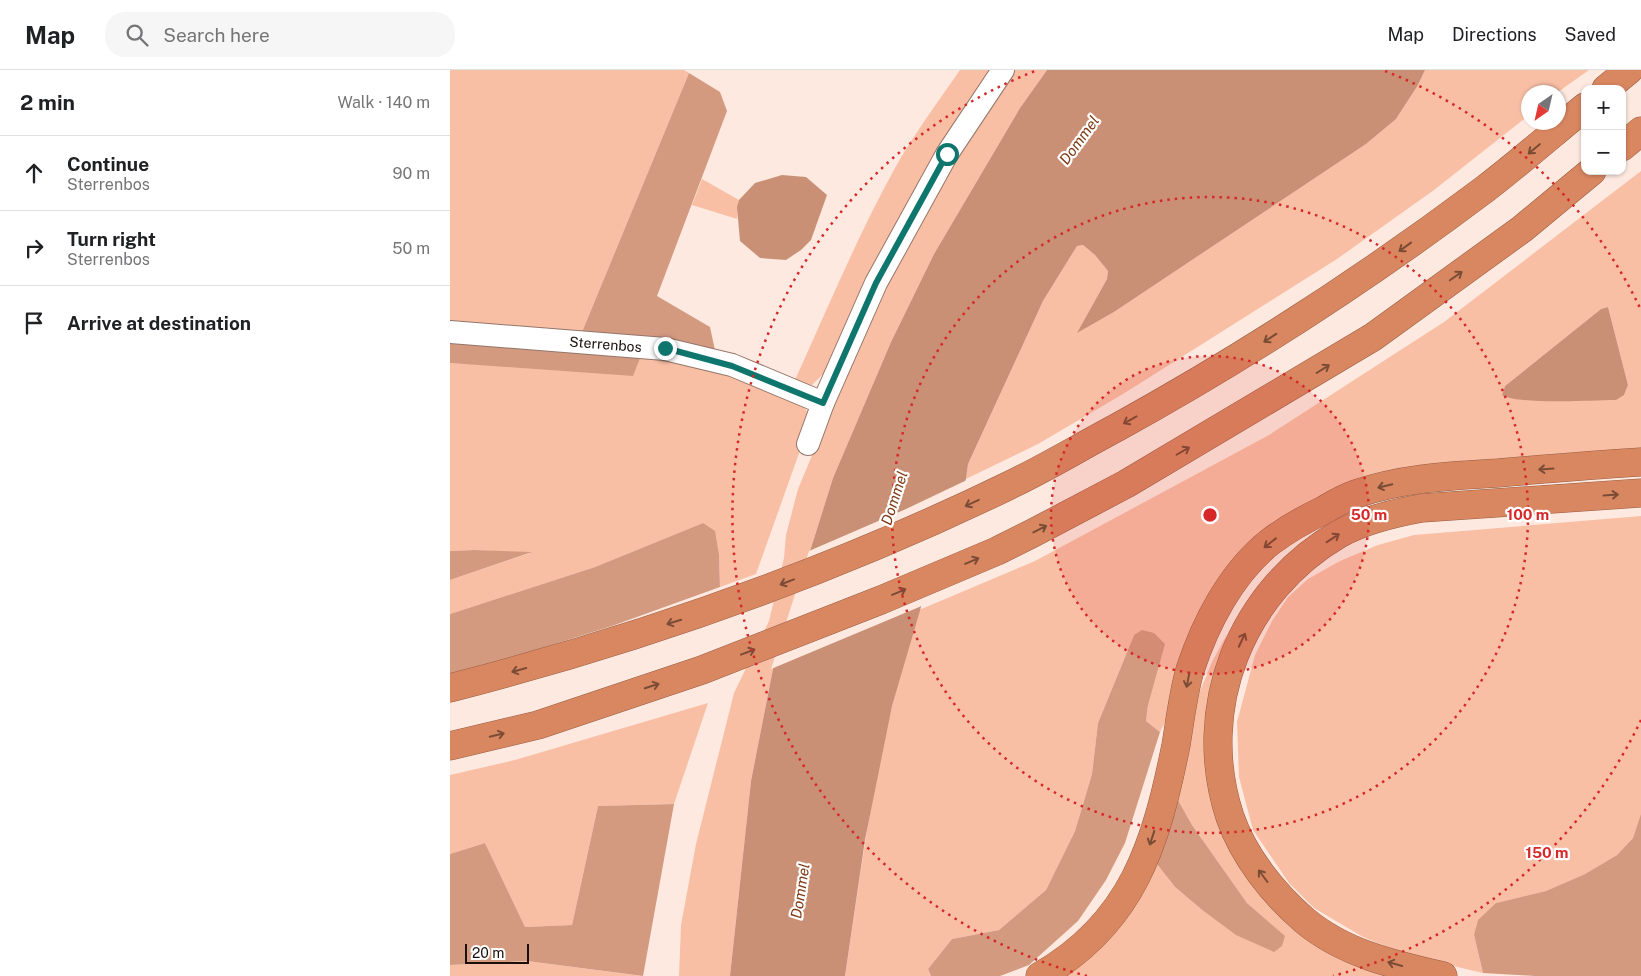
<!DOCTYPE html>
<meta charset="utf-8">
<style>
body{margin:0;font-family:"Public Sans",sans-serif;background:#f6f6f6;color:#202124}
.controls{position:absolute;right:15px;top:15px;display:grid;overflow:hidden;border-radius:10px;box-shadow:0 1px 4px #0004}
.controls button{width:45px;height:45px;display:grid;place-items:center;padding:0;border:0;border-bottom:1px solid #e0e0e0;background:#fff;color:#202124;font:25px sans-serif}
.compass{position:absolute;left:1071px;top:15px;width:45px;height:45px;border-radius:50%;background:#fff;box-shadow:0 1px 4px #0004;rotate:214deg}
.scale{position:absolute;left:15px;bottom:12px;width:64px;box-sizing:border-box;padding-left:5px;border:2px solid #1b100b;border-top:0;font-size:14px;line-height:18px;white-space:nowrap;color:#1b100b;-webkit-text-stroke:4px #fff;paint-order:stroke}
.stop{position:absolute;width:15px;height:15px;margin:-11px;border:4px solid #0f766e;border-radius:50%;background:#fff}
.stop.end{background:#0f766e;border-color:#fff;box-shadow:0 1px 5px #0008}
.list{margin:0;padding:0;list-style:none}
h2{display:flex;justify-content:space-between;align-items:center;height:65px;margin:0;padding:0 20px;font-size:21px}
h2 small{font-size:16px;font-weight:400;color:#757577}
.list li{display:grid;grid-template-columns:32px 1fr auto;gap:15px;align-items:center;box-sizing:border-box;height:75px;padding:0 20px;border-top:1px solid #e0e0e0}
.list b{display:block;font-size:19px;white-space:nowrap}
.list p{margin:0;font-size:16px;white-space:nowrap;color:#757577}
.list em{font-size:16px;font-style:normal;color:#757577}
.icon{flex:none;width:28px;height:28px;fill:none;stroke:currentColor;stroke-width:2;stroke-linecap:round;stroke-linejoin:round}
.map{position:relative;flex:none;width:1191px;height:906px;overflow:hidden}
header{display:flex;align-items:center;gap:30px;box-sizing:border-box;height:70px;padding:0 25px;background:#fff;border-bottom:1px solid #e0e0e0}
header strong{font-size:24px}
nav{display:flex;gap:28px;margin-inline-start:auto;font-size:18px}
.search{width:350px;height:45px;background:#f6f6f6;display:flex;align-items:center;gap:12px;box-sizing:border-box;padding:0 18px;border-radius:20px;color:#757577;font-size:19px}
main{display:flex}
aside{flex:1;background:#fff}
.map>svg:first-child{display:block}
</style>
<header>
<strong>Map</strong>
<div class="search"><svg class="icon" aria-label="search" viewBox="0 0 24 24"><circle cx="10" cy="10" r="6"/><path d="M15 15l6 6"/></svg>Search here</div>
<nav><a>Map</a><a>Directions</a><a>Saved</a></nav>
</header>
<main>
<aside>
<h2>2 min<small>Walk · 140 m</small></h2>
<ul class="list">
<li><svg class="icon" aria-label="ahead" viewBox="0 0 24 24"><path d="M12 20V5M6 11l6-6 6 6"/></svg><div><b>Continue</b><p>Sterrenbos</p></div><em>90 m</em></li>
<li><svg class="icon" aria-label="right" viewBox="0 0 24 24"><path d="M7 20v-9h11M14 6l5 5-5 5"/></svg><div><b>Turn right</b><p>Sterrenbos</p></div><em>50 m</em></li>
<li><svg class="icon" aria-label="arrive" viewBox="0 0 24 24"><path d="M6 21V4h12l-3 4 3 4H6"/></svg><div><b>Arrive at destination</b></div></li>
</ul>
</aside>
<div class="map">
<svg width="1191" height="906" viewBox="0 0 1191 906">
<rect width="100%" height="100%" fill="#fde9e0"/>
<g fill="#f9bfa5" fill-rule="evenodd">
<path d="M 0,0 L 234,0 L 239,3 L 132,262 L 0,254 Z"/>
<path d="M 510,0 L 543,0 L 378,299 L 362,315 L 344,312 C 377,240 407,167 445,98 C 464,64 488,32 510,0 Z"/>
<path d="M 563,0 L 597,0 L 570,38 L 484,184 L 441,272 L 383,408 L 323,599 L 301,711 L 280,906 L 229,906 L 231,855 L 246,774 L 284,623 L 319,551 L 334,488 L 336,465 L 348,419 L 381,340 L 433,220 L 472,145 Z"/>
<path d="M 975,0 L 1139,0 L 1108,22 L 1078,22 L 1078,46 L 984,120 L 887,189 L 673,324 L 588,374 L 516,409 L 518,394 L 593,231 L 627,176 L 633,175 L 645,185 L 658,201 L 657,209 L 628,262 L 664,242 L 916,74 L 946,49 L 968,15 Z"/>
<path d="M 1191,101 L 1191,383 L 937,403 L 826,459 L 721,624 L 716,650 L 710,662 L 696,651 L 698,635 L 684,565 L 648,653 L 642,704 L 625,761 L 596,820 L 549,860 L 502,869 L 478,899 L 481,906 L 395,906 C 409,816 420,724 442,636 C 450,604 460,572 469,540 L 585,491 L 819,365 L 994,252 ZM 1158,237 L 1178,315 L 1174,325 L 1052,325 L 1055,316 L 1151,239 Z"/>
<path d="M 252,109 L 289,130 L 287,149 L 242,135 Z"/>
<path d="M 192,283 L 238,291 L 344,326 L 357,341 L 358,358 L 306,504 L 270,517 L 269,485 L 253,453 L 145,497 L 0,544 L 0,510 L 80,483 L 24,480 L 0,481 L 0,293 L 45,295 Z"/>
<path d="M 1191,446 L 1191,746 L 1183,768 L 1167,785 L 1135,804 L 1096,821 L 1046,833 L 1024,865 L 1033,903 L 961,886 L 932,875 L 913,867 L 864,838 L 839,813 L 803,760 L 789,707 L 787,652 L 805,585 L 822,551 L 838,527 L 858,509 L 890,491 L 928,475 L 964,465 Z"/>
<path d="M 777,564 L 770,587 L 786,779 L 944,906 L 607,906 L 703,789 L 725,817 L 751,839 L 834,866 L 797,833 L 742,755 L 724,723 L 750,621 L 762,592 Z"/>
<path d="M 258,633 L 224,734 L 148,736 L 122,855 L 75,857 L 35,773 L 0,784 L 0,705 L 65,690 Z"/>
<path d="M 77,891 L 192,906 L 0,906 L 0,895 Z"/>
</g>
<g fill="#d49a80">
<path d="M 239,3 L 270,22 L 277,41 L 207,226 L 260,257 L 266,285 L 132,262 Z"/>
<path d="M 0,270 L 192,283 L 183,306 L 0,293 Z"/>
<path d="M 253,453 L 265,461 L 269,485 L 270,517 L 162,556 L 0,607 L 0,544 L 145,497 Z"/>
<path d="M 24,480 L 82,482 L 0,510 L 0,481 Z"/>
<path d="M 692,560 L 704,563 L 715,574 L 698,635 L 696,651 L 710,662 L 675,773 L 656,810 L 628,851 L 579,895 L 550,906 L 481,906 L 478,899 L 502,869 L 549,860 L 596,820 L 625,761 L 642,704 L 648,653 L 684,565 Z"/>
<path d="M 724,723 L 742,755 L 797,833 L 835,866 L 832,876 L 824,882 L 786,865 L 751,839 L 725,817 L 703,789 Z"/>
<path d="M 224,734 L 193,906 L 77,891 L 0,895 L 0,784 L 35,773 L 75,857 L 122,855 L 148,736 Z"/>
<path d="M 1191,744 L 1191,906 L 1085,906 L 1033,903 L 1024,865 L 1028,850 L 1046,833 L 1096,821 L 1135,804 L 1167,785 L 1183,768 Z"/>
</g>
<g fill="#c99076">
<path d="M 597,0 L 975,0 L 968,15 L 946,49 L 916,74 L 664,242 L 627,263 L 657,209 L 658,201 L 645,185 L 633,175 L 627,176 L 593,231 L 518,394 L 516,409 L 488,479 L 442,636 L 415,770 L 395,906 L 280,906 L 301,711 L 323,599 L 383,408 L 441,272 L 484,184 L 570,38 Z"/>
<path d="M 332,105 L 356,107 L 377,125 L 361,170 L 351,180 L 336,190 L 310,188 L 290,171 L 287,137 L 289,130 L 305,113 Z"/>
<path d="M 1158,237 L 1178,315 L 1174,325 L 1166,330 C 1144,330 1068,335 1052,325 L 1055,316 L 1151,239 Z"/>
</g>
<path fill="#fde9e0" d="M 519,409 L 490,480 L 474,535 L 321,599 L 359,481 L 456,439 Z"/>
<g fill="none" stroke-linecap="round" stroke-linejoin="round">
<defs>
<g id="minor">
<path id="s1" d="M 0,262 L 215,279 L 282,295 L 373,333"/>
<path d="M 358,374 L 373,333 L 426,213 L 497,84 L 553,0"/>
</g>
<g id="motorway">
<path d="M 1156,19 L 1179,0"/>
<path d="M 1172,77 L 1191,61"/>
<path d="M 0,618 C 194,568 384,501 564,413 C 599,396 632,376 666,358 C 795,287 918,207 1035,119 C 1069,93 1102,64 1135,37"/>
<path d="M 0,676 L 88,655 L 252,600 L 431,530 L 547,481 L 583,463 L 676,414 L 923,267 L 1072,159 L 1142,101"/>
<path d="M 590,906 C 683,853 706,774 726,675 C 730,651 733,624 740,600 C 755,554 781,503 820,472 C 836,460 855,449 874,440 C 884,434 895,428 906,424 C 952,408 999,406 1048,403 C 1095,399 1143,395 1191,392"/>
<path d="M 993,906 C 944,895 893,883 854,850 C 823,823 794,787 780,747 C 744,638 791,521 889,464 C 914,450 944,443 972,438 L 1191,423"/>
</g>
</defs>
<use href="#minor" stroke="#937669" stroke-width="24"/>
<use href="#motorway" stroke="#965d43" stroke-width="29"/>
<use href="#minor" stroke="#fff" stroke-width="22"/>
<use href="#motorway" stroke="#d98761" stroke-width="28"/>
</g>
<defs><path id="oneway-shaft" d="M-6 0H5M1.5-3L5.5 0L1.5 3" fill="none" stroke-width="1.6" stroke-linecap="round" stroke-linejoin="round" transform="scale(1.25)"/></defs>
<g stroke="#7a4c36">
<use href="#oneway-shaft" transform="translate(1084 79) rotate(140)"/>
<use href="#oneway-shaft" transform="translate(955 177) rotate(144)"/>
<use href="#oneway-shaft" transform="translate(1006 206) rotate(-35)"/>
<use href="#oneway-shaft" transform="translate(820 268) rotate(147)"/>
<use href="#oneway-shaft" transform="translate(873 299) rotate(-32)"/>
<use href="#oneway-shaft" transform="translate(680 350) rotate(151)"/>
<use href="#oneway-shaft" transform="translate(733 381) rotate(-30)"/>
<use href="#oneway-shaft" transform="translate(1096 399) rotate(176)"/>
<use href="#oneway-shaft" transform="translate(935 416) rotate(167)"/>
<use href="#oneway-shaft" transform="translate(1161 425) rotate(-4)"/>
<use href="#oneway-shaft" transform="translate(522 433) rotate(155)"/>
<use href="#oneway-shaft" transform="translate(590 459) rotate(-27)"/>
<use href="#oneway-shaft" transform="translate(883 468) rotate(-33)"/>
<use href="#oneway-shaft" transform="translate(820 473) rotate(142)"/>
<use href="#oneway-shaft" transform="translate(522 491) rotate(-23)"/>
<use href="#oneway-shaft" transform="translate(337 512) rotate(159)"/>
<use href="#oneway-shaft" transform="translate(449 522) rotate(-23)"/>
<use href="#oneway-shaft" transform="translate(224 552) rotate(163)"/>
<use href="#oneway-shaft" transform="translate(792 570) rotate(-65)"/>
<use href="#oneway-shaft" transform="translate(298 582) rotate(-21)"/>
<use href="#oneway-shaft" transform="translate(69 600) rotate(164)"/>
<use href="#oneway-shaft" transform="translate(738 610) rotate(101)"/>
<use href="#oneway-shaft" transform="translate(202 616) rotate(-18)"/>
<use href="#oneway-shaft" transform="translate(47 665) rotate(-14)"/>
<use href="#oneway-shaft" transform="translate(702 768) rotate(108)"/>
<use href="#oneway-shaft" transform="translate(813 806) rotate(-127)"/>
<use href="#oneway-shaft" transform="translate(945 894) rotate(-164)"/>
</g>
<g fill="none" stroke-linecap="round" stroke-linejoin="round">
<path stroke="#0f766e" stroke-width="6" d="M 215,278 L 282,296 L 373,333 L 426,213 L 497,84"/>
</g>
<circle cx="760" cy="445" r="159" fill="#d62828" fill-opacity=".12"/>
<g fill="none" stroke="#d62828" stroke-width="2.5" stroke-dasharray="2.5 5">
<circle cx="760" cy="445" r="159"/>
<circle cx="760" cy="445" r="318"/>
<path d="M1191 650A477 477 0 0 1 883 906M637 906A477 477 0 0 1 585 1M935 1A477 477 0 0 1 1191 240"/>
</g>
<g text-anchor="middle" dominant-baseline="central" stroke-width="4.5" stroke-linejoin="round" paint-order="stroke">
<g font-size="14" fill="#1b100b" stroke="#fff">
<text stroke="none"><textPath href="#s1" startOffset="156">Sterrenbos</textPath></text>
</g>
<g font-size="15" font-style="italic" fill="#7e3813" stroke="#fff">
<text transform="translate(629 70) rotate(-54)">Dommel</text>
<text transform="translate(444 428) rotate(-72)">Dommel</text>
<text transform="translate(350 821) rotate(-81)">Dommel</text>
</g>
</g>
<circle cx="760" cy="445" r="8" fill="#d62828" stroke="#fff" stroke-width="2.5"/>
<g font-size="15" text-anchor="middle" font-weight="bold" fill="#d62828" stroke="#fff" stroke-width="4.5" stroke-linejoin="round" paint-order="stroke">
<text x="919" y="450">50 m</text>
<text x="1078" y="450">100 m</text>
<text x="1097" y="788">150 m</text>
</g>
</svg>
<div class="controls">
<button>+</button>
<button>−</button>
</div>
<svg class="compass" viewBox="-18 -18 36 36"><path d="M0-13l5 13h-10z" fill="#e53935"/><path d="M0 13l5-13h-10z" fill="#757577"/></svg>
<div class="scale">20 m</div>
<div class="stop" style="left:497px;top:84px"></div>
<div class="stop end" style="left:215px;top:278px"></div>
</div>
</main>
